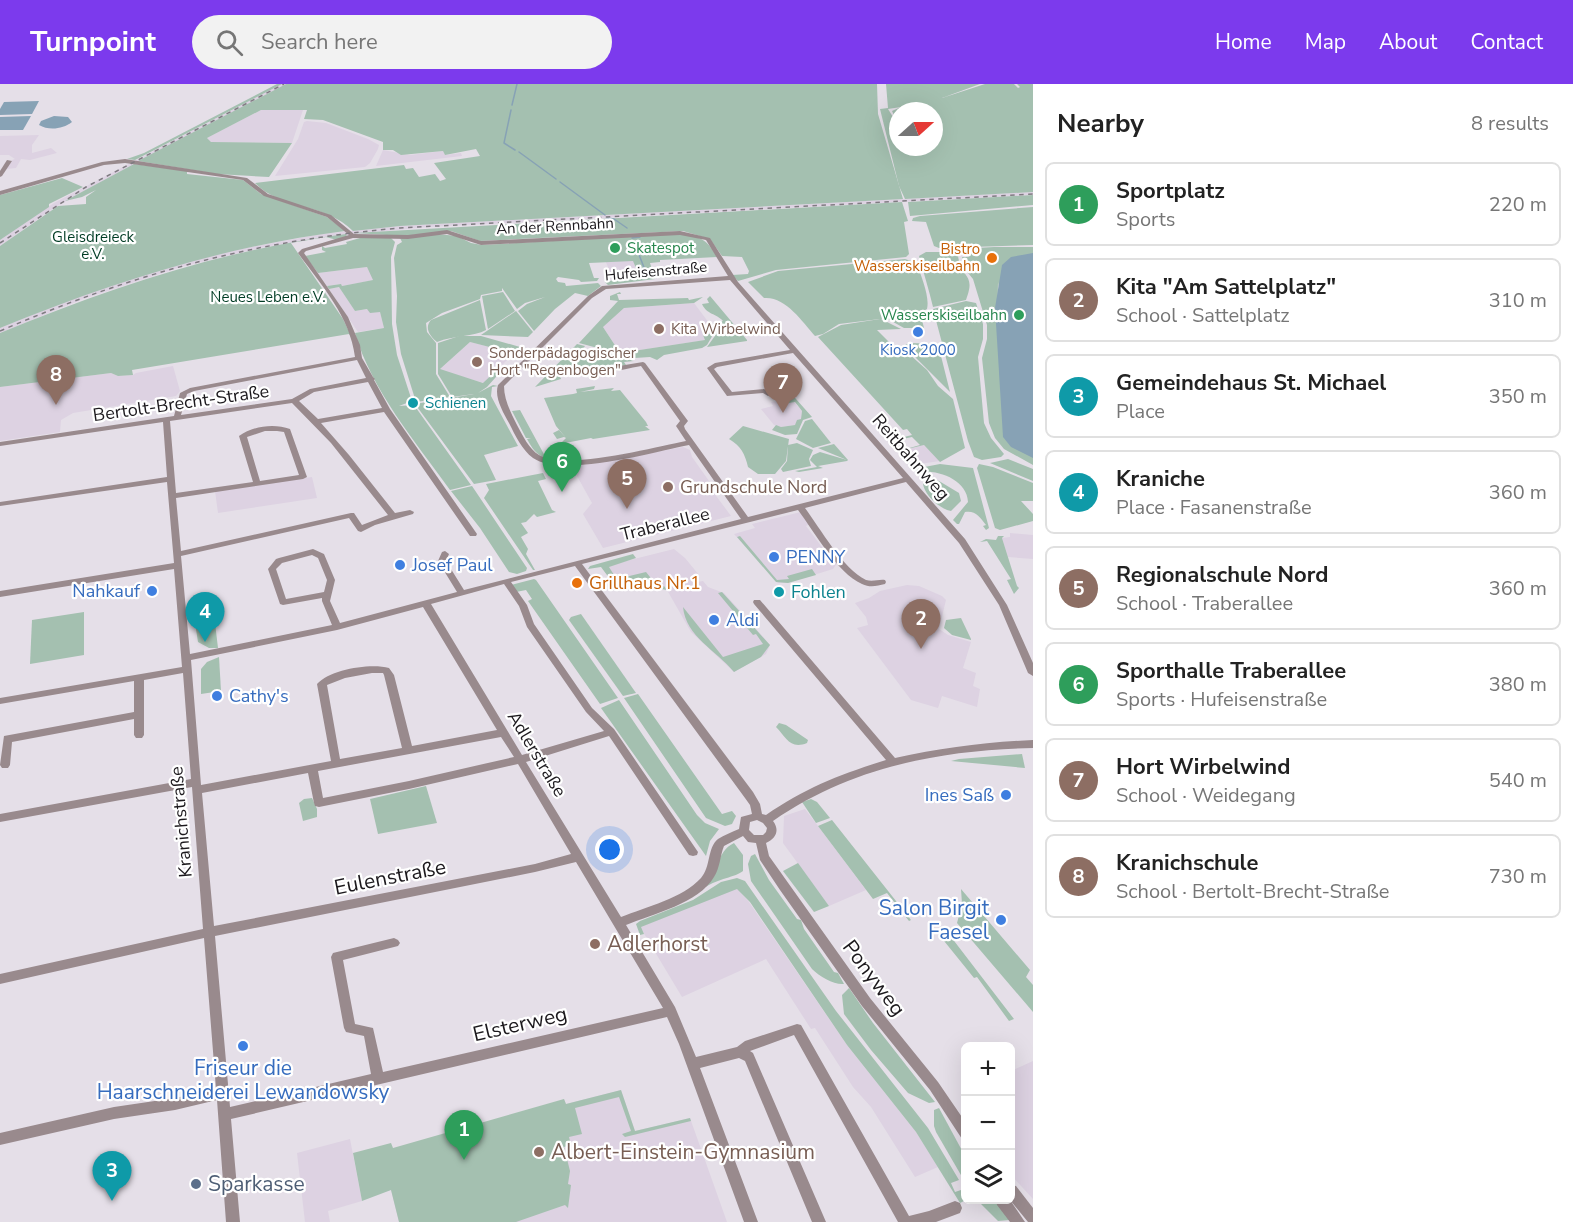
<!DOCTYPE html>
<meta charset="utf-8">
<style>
body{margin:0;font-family:"Nunito Sans",sans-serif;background:#f2f2f2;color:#222}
.controls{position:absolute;right:18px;bottom:18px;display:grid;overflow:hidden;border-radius:9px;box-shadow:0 6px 24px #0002}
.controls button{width:54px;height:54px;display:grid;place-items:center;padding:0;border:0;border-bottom:2px solid #e0e0e0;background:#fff;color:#222;font:30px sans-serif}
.compass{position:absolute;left:889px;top:18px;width:54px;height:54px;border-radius:50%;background:#fff;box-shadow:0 6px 24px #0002;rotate:69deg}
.you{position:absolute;left:610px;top:766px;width:21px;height:21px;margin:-15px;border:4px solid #fff;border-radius:50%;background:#1a73e8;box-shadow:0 0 0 9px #1a73e833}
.badge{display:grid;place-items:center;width:39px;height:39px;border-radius:50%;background:#7c3aed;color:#fff;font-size:20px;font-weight:700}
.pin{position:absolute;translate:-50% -50px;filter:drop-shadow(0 2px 3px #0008)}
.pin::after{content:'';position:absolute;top:32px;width:21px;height:18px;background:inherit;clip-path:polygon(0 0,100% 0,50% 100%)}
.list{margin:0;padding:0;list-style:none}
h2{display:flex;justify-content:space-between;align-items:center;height:78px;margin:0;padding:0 24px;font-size:26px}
h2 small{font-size:20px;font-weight:400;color:#767676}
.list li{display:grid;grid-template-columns:39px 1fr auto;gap:18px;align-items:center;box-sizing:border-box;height:84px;margin:0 12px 12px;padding:0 12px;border:2px solid #e0e0e0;border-radius:9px}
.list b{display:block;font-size:22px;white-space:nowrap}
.list p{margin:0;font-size:20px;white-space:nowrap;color:#767676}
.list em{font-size:20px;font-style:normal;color:#767676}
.icon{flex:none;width:33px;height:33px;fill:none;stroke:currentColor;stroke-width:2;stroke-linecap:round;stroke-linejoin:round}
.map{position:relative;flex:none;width:1033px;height:1138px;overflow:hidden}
header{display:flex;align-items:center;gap:36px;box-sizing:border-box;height:84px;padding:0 30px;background:#7c3aed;color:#fff}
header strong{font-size:28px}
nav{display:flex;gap:33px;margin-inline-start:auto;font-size:21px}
.search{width:420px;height:54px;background:#f2f2f2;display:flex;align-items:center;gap:15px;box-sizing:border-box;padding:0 21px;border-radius:33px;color:#767676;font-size:22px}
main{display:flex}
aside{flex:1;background:#fff}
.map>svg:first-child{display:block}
</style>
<header>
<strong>Turnpoint</strong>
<div class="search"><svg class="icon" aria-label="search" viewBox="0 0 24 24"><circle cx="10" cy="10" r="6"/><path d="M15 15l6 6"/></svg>Search here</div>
<nav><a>Home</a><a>Map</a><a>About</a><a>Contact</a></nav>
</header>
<main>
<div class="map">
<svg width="1033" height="1138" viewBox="0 0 1033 1138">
<rect width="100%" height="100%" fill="#e5dfe8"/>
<g fill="#ddd2e2">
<path d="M 282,0 L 286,0 L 57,122 L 0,162 L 0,156 L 54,119 Z"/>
<path d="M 261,26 L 303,26 L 292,59 L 211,58 L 207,54 Z"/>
<path d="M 307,37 L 326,39 L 368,55 L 379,61 L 378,65 L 370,79 L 365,83 L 275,92 L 298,55 L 304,38 Z"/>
<path d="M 39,51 L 32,61 L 32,69 L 51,64 L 57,69 L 30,76 L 21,75 L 16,84 L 6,85 L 12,76 L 15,75 L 9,71 L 0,71 L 0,52 Z"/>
<path d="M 383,66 L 410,71 L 443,67 L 445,71 L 461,69 L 462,72 L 376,82 Z"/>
<path d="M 1033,108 L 1033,111 L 429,143 L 323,153 L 260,164 L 181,183 L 83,215 L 0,249 L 0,244 L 78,212 L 153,188 L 219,169 L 321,150 L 400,142 Z"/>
<path d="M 633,176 L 639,191 L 613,196 L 606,178 Z"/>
<path d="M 367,183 L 374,196 L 342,202 L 340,200 L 327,202 L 318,189 Z"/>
<path d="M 339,203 L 355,227 L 368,225 L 380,228 L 384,244 L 358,248 L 329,205 Z"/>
<path d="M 694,219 L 715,247 L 714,249 L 703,251 L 706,256 L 620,269 L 603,243 L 624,224 Z"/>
<path d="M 470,258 L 514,269 L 484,299 L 439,286 Z"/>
<path d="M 173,282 L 180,307 L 176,312 L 73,329 L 61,336 L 60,348 L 0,357 L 0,303 L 111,289 L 118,292 L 133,291 L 136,289 Z"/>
<path d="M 786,316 L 789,319 L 794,318 L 802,327 L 801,335 L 795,341 L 781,343 L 774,341 L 761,325 L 773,322 L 771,318 Z"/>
<path d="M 924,361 L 940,377 L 912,381 L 899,367 Z"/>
<path d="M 683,363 L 690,366 L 692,373 L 709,397 L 708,401 L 731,432 L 603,464 L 583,430 L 592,419 L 572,383 Z"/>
<path d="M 312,393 L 317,414 L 218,429 L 215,407 Z"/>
<path d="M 801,428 L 810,440 L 806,442 L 831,475 L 836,474 L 838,478 L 833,485 L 788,499 L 778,499 L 734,450 L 755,444 L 752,440 Z"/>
<path d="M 1010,449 L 1033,451 L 1033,475 L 1008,473 L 1002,454 L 1010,453 Z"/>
<path d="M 674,465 L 685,474 L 699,491 L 694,493 L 697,498 L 703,497 L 708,503 L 724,509 L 753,541 L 770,561 L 766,570 L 734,588 L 691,548 L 667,506 L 610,495 L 602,483 Z"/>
<path d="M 907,501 L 919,502 L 942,512 L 946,516 L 939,545 L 948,551 L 971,558 L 963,584 L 976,589 L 973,602 L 980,605 L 977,623 L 942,612 L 938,624 L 911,616 L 857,544 L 868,541 L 866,533 L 855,519 L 869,514 L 880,507 Z"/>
<path d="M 805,725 L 818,742 L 866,806 L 829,822 L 783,759 L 784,732 Z"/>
<path d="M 737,804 L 749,818 L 847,961 L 916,1048 L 938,1083 L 915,1093 L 871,1023 L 853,1003 L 815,944 L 811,945 L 766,875 L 682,913 L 640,843 Z"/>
<path d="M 1033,977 L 1033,1115 L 1011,1091 L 1011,987 Z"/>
<path d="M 621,1006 L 635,1047 L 690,1034 L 727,1138 L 399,1138 L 391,1106 L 368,1112 L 564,1015 L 566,1020 Z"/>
<path d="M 350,1055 L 362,1117 L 328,1127 L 330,1138 L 305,1138 L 297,1069 Z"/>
</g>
<g fill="#a4c0b0" fill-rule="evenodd">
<path d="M 277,0 L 282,0 L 135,76 L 127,75 L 144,69 Z"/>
<path d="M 286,0 L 877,0 L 878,30 L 903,115 L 400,142 L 353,147 C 326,119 279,125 255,99 L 404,81 L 406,85 L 413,84 L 419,93 L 435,90 L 440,97 L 446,95 L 434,79 L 480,72 L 476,65 L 445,71 L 443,67 L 401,71 L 393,66 L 383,66 L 383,58 L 323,36 L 304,35 L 307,26 L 261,26 L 207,54 L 211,58 L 292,59 L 269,93 L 217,90 L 138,77 Z"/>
<path d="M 886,0 L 980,0 L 942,14 L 985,0 L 1014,0 L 1018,4 L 1020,3 L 1017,0 L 1033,0 L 1033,108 L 905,115 L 899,102 L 880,25 L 888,24 ZM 901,23 L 892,27 L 894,31 L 898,32 L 898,27 L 934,27 L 934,63 L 898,63 L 898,41 L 888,25 Z"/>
<path d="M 134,80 L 187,87 L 187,90 L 243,96 L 261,110 L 327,133 L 345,147 C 225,162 112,198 0,244 L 0,162 L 58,122 L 86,120 L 86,113 L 96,106 L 82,113 L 65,117 Z"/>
<path d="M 62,94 L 83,103 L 49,120 L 49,123 L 0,156 L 0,111 Z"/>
<path d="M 1033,111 L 1033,121 L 910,132 L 908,118 Z"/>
<path d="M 902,118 L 908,137 L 904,138 L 909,170 L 906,173 L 776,186 L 738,197 L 732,191 L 748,190 L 749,187 L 742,173 L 722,172 L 710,155 L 683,147 L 480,157 L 451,147 L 403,152 L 354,149 Z"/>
<path d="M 1033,123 L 1033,161 L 939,164 L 934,162 L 926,138 L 912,137 L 913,134 L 920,132 Z"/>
<path d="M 346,150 L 347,153 L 337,156 L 326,153 L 291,159 L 343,235 L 357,264 L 349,250 L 132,286 L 133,291 L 118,292 L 111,289 L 0,303 L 0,249 C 112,203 225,165 346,150 Z"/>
<path d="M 437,150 L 457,152 L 471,159 L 482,161 L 678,150 C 702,154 705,153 717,173 L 660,176 L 660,178 L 650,179 L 655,195 L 608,201 L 605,198 L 639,191 L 633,177 L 589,179 L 594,194 L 599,194 L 597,197 L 581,198 L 579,196 L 558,193 L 556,195 L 558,198 L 565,199 L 566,202 L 598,199 L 601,202 L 588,212 L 575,209 L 555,225 L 534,247 L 518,227 L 527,220 L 545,213 L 525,219 L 517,225 L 502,204 L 502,207 L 481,211 L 480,215 L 442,229 L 426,239 L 427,248 L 436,259 L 436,290 L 450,313 L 416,318 L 401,270 L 396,238 L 397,212 L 394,174 L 397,161 L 402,158 L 400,154 Z"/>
<path d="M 360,154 L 391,154 L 395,158 L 391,173 L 392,240 L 397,271 L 412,317 L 399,322 L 414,321 L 471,401 L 450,406 C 415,357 372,307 355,249 L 384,244 L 380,228 L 370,229 L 367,225 L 355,227 L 339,203 L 329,205 L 327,202 L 341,200 L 342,202 L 373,196 L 367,183 L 318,189 L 305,172 L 326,168 L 322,166 L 322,162 L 325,164 L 347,160 L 346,158 Z"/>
<path d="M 994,163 L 1033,163 L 1033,381 L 1004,365 L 995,354 L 989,339 L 982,274 L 987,255 L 987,241 L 973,195 L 964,184 L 962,173 L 970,173 L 961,170 L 960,165 ZM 998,198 L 1007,261 L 997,256 Z"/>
<path d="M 926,168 L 941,168 L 958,172 C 962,196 976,189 966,216 L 933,223 C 929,206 924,190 919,172 Z"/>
<path d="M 905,175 L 917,179 C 921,193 930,212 927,225 L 918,230 L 921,232 L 924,244 L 904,244 L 886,234 L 881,235 L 901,245 L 877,246 L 901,270 L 908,269 L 927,286 L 938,302 L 953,315 L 965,364 L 940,378 L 924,361 L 899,367 L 920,361 L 912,353 L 898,356 L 900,358 L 892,360 L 887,354 L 896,355 L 912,351 L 907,345 L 903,346 L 818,253 L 841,241 L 880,235 L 839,240 L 823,250 L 815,252 C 802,237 785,212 764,214 L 748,198 L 778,187 Z"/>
<path d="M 503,208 L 515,227 L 488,245 L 482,212 Z"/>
<path d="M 620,208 L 621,210 L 617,210 L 619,216 L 688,214 L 689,216 L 703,213 L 694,219 L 624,224 L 603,243 L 620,269 L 705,256 L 703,251 L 714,249 L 707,261 L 702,264 L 664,271 L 657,276 L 650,273 L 635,274 L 579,259 L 618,217 L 610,216 L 610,212 Z"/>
<path d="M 710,212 L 747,256 L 747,257 L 707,263 L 717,249 L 727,250 L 726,247 L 728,246 L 726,243 L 727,246 L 718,246 L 713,239 L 723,237 C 716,229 707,231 702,220 L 709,219 L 707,215 Z"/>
<path d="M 480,216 L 486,246 C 474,253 454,251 437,258 C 430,252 424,244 431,236 Z"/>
<path d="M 966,217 L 976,219 L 983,240 L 983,255 L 978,273 L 984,339 L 991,354 L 1004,370 L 1001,373 L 982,376 L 974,373 L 968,357 L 933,225 Z"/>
<path d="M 516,227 L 533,248 L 528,253 L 481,251 Z"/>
<path d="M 459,252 L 481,252 L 520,263 L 518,272 L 512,271 L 513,269 L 470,258 L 440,285 L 483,299 L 500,283 L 504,284 L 487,303 L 478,309 L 493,301 L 498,302 L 492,303 L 491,312 L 518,362 L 484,371 L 496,396 L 474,400 L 415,320 L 474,310 L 452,313 L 438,290 L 438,259 Z"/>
<path d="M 911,259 L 938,260 L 950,308 L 906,264 L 905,261 Z"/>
<path d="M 577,260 L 585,262 L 582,266 L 601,271 L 603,268 L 634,277 L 624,278 L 626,281 L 618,283 L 616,280 L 610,281 L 612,284 C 600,283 602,287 592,286 C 581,285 574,282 563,284 L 566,290 L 560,292 L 561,295 L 535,303 Z"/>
<path d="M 780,297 L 812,333 L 803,336 L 797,350 L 785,351 L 772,346 L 776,341 L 781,343 L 795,341 L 797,336 L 801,335 L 802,327 L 795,318 L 789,319 L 783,312 L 779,313 L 775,301 Z"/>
<path d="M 595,302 L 594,305 L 580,308 L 614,304 L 611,307 L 620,306 L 646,338 L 648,342 L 645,342 L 650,346 L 593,355 L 591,354 L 560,360 L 566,354 L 564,353 L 557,355 L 553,349 L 559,346 L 567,355 L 556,342 L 544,314 L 573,310 L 577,309 L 576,305 Z"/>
<path d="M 520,326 L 546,374 C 536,371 532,364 527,355 L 531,354 L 526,354 L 512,327 Z"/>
<path d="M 812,335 L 831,359 L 813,364 L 796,355 L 805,337 Z"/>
<path d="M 743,342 L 789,355 L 786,377 L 775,390 L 758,390 L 748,383 C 745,370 741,362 729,355 Z"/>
<path d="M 797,359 L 813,366 L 809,375 L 811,382 L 783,388 L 781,385 L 787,377 L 788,361 Z"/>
<path d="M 834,360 L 848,376 L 847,377 L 818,382 L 823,384 L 799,388 L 795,387 L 817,383 L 810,376 L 813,371 L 820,368 L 847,376 L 818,364 Z"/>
<path d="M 1008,375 L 1033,385 L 1033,397 L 990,379 Z"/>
<path d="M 940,380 L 973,384 L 989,444 L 986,446 L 983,442 L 986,441 C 980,433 975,426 965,428 L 959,440 L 957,440 L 953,436 L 968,418 C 967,395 937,385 917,388 L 914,385 Z"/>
<path d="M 979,380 L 993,383 L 1033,399 L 1033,417 L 1021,417 L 1033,430 L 1033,437 L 1000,446 L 995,444 L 977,384 Z"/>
<path d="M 543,389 L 546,395 L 538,397 L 552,426 L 556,428 L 537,433 L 534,430 L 526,438 L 521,439 L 528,449 L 521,453 L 528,465 L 526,470 L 535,486 L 533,486 L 484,414 L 489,406 L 486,400 Z"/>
<path d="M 927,394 L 939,397 L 959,409 L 961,417 L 951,427 C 940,425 925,412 923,400 Z"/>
<path d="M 472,402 L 527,484 L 526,487 L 517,490 L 509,488 L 480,444 L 451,407 Z"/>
<path d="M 740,452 L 777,496 L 789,495 L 787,492 L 812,485 L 816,491 L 788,499 L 776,498 L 737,453 Z"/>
<path d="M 998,452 L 1004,452 L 1002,454 L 1017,502 L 1019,504 L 1014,510 L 1007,496 L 1011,495 L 987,457 L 980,458 L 986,455 L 996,456 Z"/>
<path d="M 633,470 L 636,474 L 609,483 L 614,491 L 618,491 L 621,494 L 646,488 L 658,503 L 664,502 L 667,506 L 610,495 L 601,483 L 588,485 L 590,482 Z"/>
<path d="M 534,495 L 536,496 L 618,614 L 600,620 L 528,517 L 532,515 L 526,506 L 516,508 L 511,501 Z"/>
<path d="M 722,508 L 770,561 L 761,573 L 734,588 C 716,566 686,553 683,523 L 723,573 L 763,560 L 756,550 L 753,551 L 718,509 Z"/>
<path d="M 84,528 L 84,571 L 30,580 L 32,536 Z"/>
<path d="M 581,530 L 636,609 L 623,612 L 569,536 L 571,533 Z"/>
<path d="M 961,534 L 971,555 L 971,556 L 952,551 L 944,544 L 946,536 Z"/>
<path d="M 204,537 L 205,540 L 215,539 L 218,564 L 209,564 L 198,558 L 195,539 Z"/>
<path d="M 219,573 L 221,607 L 201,610 L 201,585 L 207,578 Z"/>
<path d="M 638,610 L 722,730 L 732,727 L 736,732 L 732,740 L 725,742 L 706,734 L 624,614 Z"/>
<path d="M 619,616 L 697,731 L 705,739 L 719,745 L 710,757 L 706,772 L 601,624 Z"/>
<path d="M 779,639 L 786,641 L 808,656 L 807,659 C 790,666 786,653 776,643 Z"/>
<path d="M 1022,670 L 1025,684 L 951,677 L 959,675 Z"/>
<path d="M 426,702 L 437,739 L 378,750 L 370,715 Z"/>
<path d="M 312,714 L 317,725 L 317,733 L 303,737 L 299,719 L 304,715 Z"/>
<path d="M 811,715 L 817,718 L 830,734 L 816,739 L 802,718 Z"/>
<path d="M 832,736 L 911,836 L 909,837 L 887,809 L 873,815 L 818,742 Z"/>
<path d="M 734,759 L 743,771 L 743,787 C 736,793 717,795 706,803 C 717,789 717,767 734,759 Z"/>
<path d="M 755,770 L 769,796 L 797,835 L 801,836 L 804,845 L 834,888 L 838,889 L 844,900 C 834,901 820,893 812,885 L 751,797 L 748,780 L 751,772 Z"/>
<path d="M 798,779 L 829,822 L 814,828 L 783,787 Z"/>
<path d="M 737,794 L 745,797 L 836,927 L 928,1044 L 959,1096 L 951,1099 L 955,1108 L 964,1105 L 966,1116 L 960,1119 L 916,1048 L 847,961 L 750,818 L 737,805 L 641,843 L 644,850 L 640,851 L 636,840 L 640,837 L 693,816 L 721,798 Z"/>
<path d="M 961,805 L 1030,886 L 1026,893 L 1033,901 L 1033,928 L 957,839 L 962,820 Z"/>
<path d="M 938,846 L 948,849 L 1014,935 L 1009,937 L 977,893 L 974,894 L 936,847 Z"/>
<path d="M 849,904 L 873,939 L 935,1018 L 929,1019 L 908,1009 L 871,966 L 844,930 L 842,911 Z"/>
<path d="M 621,1006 L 635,1047 L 690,1034 L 691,1037 L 625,1053 L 622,1050 L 631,1047 L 619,1013 L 575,1024 L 582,1050 L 569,1053 L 571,1061 L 564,1063 L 570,1087 L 568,1100 L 571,1101 L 568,1124 L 565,1121 L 516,1138 L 399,1138 L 391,1106 L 362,1117 L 353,1069 L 391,1059 L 393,1064 L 564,1015 L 566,1020 Z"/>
<path d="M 939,1024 L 965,1072 L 965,1098 L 936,1048 L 934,1042 L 934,1026 Z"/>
<path d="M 977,1116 L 996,1116 L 1010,1136 L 998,1137 Z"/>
</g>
<g fill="#87a2b5">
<path d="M 39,17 L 32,30 L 0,31 L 0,25 L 4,18 Z"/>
<path d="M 31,32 L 23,46 L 0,46 L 0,33 Z"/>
<path d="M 54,32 L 68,33 L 72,38 C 63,45 49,47 39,41 L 41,37 Z"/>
<path d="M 1033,169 L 1033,374 L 1011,363 L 1003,353 L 995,224 L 1002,181 L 1011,173 Z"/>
</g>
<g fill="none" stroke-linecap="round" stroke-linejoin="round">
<g stroke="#87a2b5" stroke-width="1.5">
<path d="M 512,21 L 517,0"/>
<path d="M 511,26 L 504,59 L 515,66"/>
<path d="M 519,68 L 556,95"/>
<path d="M 560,98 L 605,131"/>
<path d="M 607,134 L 614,135 L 627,144"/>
<path d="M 632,154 L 640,153"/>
<path d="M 634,158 L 647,191"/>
</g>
<g fill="#998a8d" fill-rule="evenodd">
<path d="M 125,75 L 247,94 L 268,110 L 331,131 L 354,150 L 408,151 L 447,146 L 481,157 L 680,147 L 710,154 L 738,198 L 965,455 L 1007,521 L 1033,579 L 1033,592 L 1028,589 L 999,521 L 959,459 L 906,398 L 805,424 C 820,444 843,485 866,496 C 873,498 879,495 885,496 L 886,498 L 885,500 C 877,502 870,504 862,500 C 837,489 814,447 798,426 L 582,480 L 753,708 L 760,720 L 762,730 L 766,731 C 805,704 841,690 886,676 L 754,520 L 753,518 L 754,516 L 760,516 L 895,674 C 941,664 986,658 1033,656 L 1033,664 C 940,666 851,683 773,737 C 780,746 776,755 766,759 L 769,772 L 870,914 L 938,998 L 966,1039 L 966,1057 L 962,1055 L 930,1006 L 862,922 L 780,806 L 760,776 L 756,759 L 748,758 L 743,752 L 724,762 C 720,772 720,784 714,793 C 699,819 653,830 626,841 L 675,923 L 696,973 L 737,963 L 745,957 L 797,940 L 801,941 L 909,1132 L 929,1127 L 955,1117 L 960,1119 L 962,1124 L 960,1129 L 936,1138 L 898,1138 L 794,951 L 750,967 L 753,969 L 826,1138 L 812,1138 L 745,977 L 739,974 L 700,984 L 758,1138 L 744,1138 L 679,960 L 667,933 L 231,1035 L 240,1138 L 226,1138 L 217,1016 L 175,1026 L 114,1035 L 0,1061 L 0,1049 L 114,1023 L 175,1014 L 216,1005 L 204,854 L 0,900 L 0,890 L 203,845 L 192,703 L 0,738 L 0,730 L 191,695 L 183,589 L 144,596 L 144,651 L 142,654 L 136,654 L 134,651 L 134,635 L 12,658 L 10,681 L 8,684 L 2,684 L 0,681 L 4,652 L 134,628 L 134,597 L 0,620 L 0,614 L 182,583 L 174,485 L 0,513 L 0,507 L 174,479 L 167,398 L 0,422 L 0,418 L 167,393 L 163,338 L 0,362 L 0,358 L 174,332 L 180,309 L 190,304 L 355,273 C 350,232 321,201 298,169 L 302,165 L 349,151 L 327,133 L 264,112 L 243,96 L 125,79 L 104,81 L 0,111 L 0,107 L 102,78 ZM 447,150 L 481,161 L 680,151 L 706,156 L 728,192 L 602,202 L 588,212 L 498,301 C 494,313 503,328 509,339 C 515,351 522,366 533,374 C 562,394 654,368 689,361 L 741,435 L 464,506 L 446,477 L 449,470 L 445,467 L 442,468 L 438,477 L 457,508 L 340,539 L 330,517 L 335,496 L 324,470 L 313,465 L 279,474 L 276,475 L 268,485 L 280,520 L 283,521 L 322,514 L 322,517 L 332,541 L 190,570 L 181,472 L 349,434 L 358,447 L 361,448 L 375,441 L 413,430 L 414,428 L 410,426 L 395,429 L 349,371 L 321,339 L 384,328 L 470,452 L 476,452 L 477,450 L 390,325 L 374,296 L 375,295 L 373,293 L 362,274 L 360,261 L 348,233 L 304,169 L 306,167 L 353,154 L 408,155 ZM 730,196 L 790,266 L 715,279 L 707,284 L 727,312 L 763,309 L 768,312 L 772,310 L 764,305 L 732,308 L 714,285 L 717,283 L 793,269 L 903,394 L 748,433 L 685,345 L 684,342 L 688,337 L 645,279 L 643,278 L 595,286 L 574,286 L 571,288 C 584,295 625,285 641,282 L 680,337 L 676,342 L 686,357 C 654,363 566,387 539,371 C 529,365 523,352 517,341 C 511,329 504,316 504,302 L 592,214 L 606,205 ZM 357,276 L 366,294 L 310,305 L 292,315 L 181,331 L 187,310 L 194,307 ZM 368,298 L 382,324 L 318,335 L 299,317 L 314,308 ZM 292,319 L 331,359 L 388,431 L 362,441 L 354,429 L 351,429 L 181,467 L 176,414 L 303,395 L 307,393 L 290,345 C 274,339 253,342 239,352 L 253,398 L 176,409 L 170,337 ZM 265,347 L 277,347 L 284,348 L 299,391 L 260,397 L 247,353 ZM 312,471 L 318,474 L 327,496 L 324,508 L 286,515 L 276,485 L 282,479 ZM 575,482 L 745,714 L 750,721 L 752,730 L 741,733 L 739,745 C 732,748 724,751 718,755 C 707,764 711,783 701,794 C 683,814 646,823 621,833 L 526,678 L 609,652 L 689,771 L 693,772 L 697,771 L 698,768 L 614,645 L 592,624 L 534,540 L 527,521 L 511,498 ZM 504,500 L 519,522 L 527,543 L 586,628 L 604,647 L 522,671 L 431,520 ZM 423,523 L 497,646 L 412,662 L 394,591 L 389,584 C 371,579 331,585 317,600 L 331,677 L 201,701 L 191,576 L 337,546 ZM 372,589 L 383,589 L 384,591 L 402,664 L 340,675 L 327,601 L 345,594 ZM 501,653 L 514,673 L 409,697 L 323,714 L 318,687 ZM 518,680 L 571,770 L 535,780 L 214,842 L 202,709 L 308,689 L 314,719 L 315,722 L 319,723 L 409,705 ZM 757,736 L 763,739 L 767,744 L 766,748 L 763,751 L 754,751 L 749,746 L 750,738 ZM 576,778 L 663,924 L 383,988 L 373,944 L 355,940 L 343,876 L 398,862 L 400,859 L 398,856 L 394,854 L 337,868 L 333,869 L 331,873 L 344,944 L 346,948 L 364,952 L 371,990 L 230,1023 L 215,852 L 535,788 Z"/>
<path d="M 7,76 L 12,77 L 2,92 L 0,93 L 0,87 Z"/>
<path d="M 1011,1101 L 1016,1102 L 1033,1124 L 1033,1138 L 1028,1138 L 1010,1116 L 1025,1138 L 1010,1138 L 997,1121 L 996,1116 L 1011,1116 Z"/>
</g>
<g stroke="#7f7b81" stroke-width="1.5" stroke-dasharray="4.5 4.5" stroke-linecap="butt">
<path d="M 0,159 L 86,103 L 284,0"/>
<path d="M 0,247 C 135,189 253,157 400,144 L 1033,110"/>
</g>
</g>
<g fill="#2e9e5b" stroke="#fff" stroke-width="2">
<circle cx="615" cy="164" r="6"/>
<circle cx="1019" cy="231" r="6"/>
</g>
<g fill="#e8710a" stroke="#fff" stroke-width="2">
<circle cx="992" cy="174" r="6"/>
<circle cx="577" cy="499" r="6"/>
</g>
<g fill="#8d6e63" stroke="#fff" stroke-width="2">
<circle cx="659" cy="245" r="6"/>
<circle cx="477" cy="278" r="6"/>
<circle cx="668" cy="403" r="6"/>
<circle cx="595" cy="860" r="6"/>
<circle cx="539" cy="1068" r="6"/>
</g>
<g fill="#3f7fe0" stroke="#fff" stroke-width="2">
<circle cx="918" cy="248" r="6"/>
<circle cx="774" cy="473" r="6"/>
<circle cx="400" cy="481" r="6"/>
<circle cx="152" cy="507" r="6"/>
<circle cx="714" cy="536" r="6"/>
<circle cx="217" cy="612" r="6"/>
<circle cx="1006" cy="711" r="6"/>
<circle cx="1001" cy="836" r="6"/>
<circle cx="243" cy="962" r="6"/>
</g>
<g fill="#0f9aa8" stroke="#fff" stroke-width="2">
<circle cx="413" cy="319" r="6"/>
<circle cx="779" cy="508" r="6"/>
</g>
<circle fill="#5c6f8a" stroke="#fff" stroke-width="2" cx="196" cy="1100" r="6"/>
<g text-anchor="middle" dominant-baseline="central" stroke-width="4.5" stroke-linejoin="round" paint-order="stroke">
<g font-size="15" fill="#1c191d" stroke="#fff">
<text transform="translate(555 142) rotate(-3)">An der Rennbahn</text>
<text transform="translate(656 187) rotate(-5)">Hufeisenstraße</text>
</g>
<g font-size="15" fill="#003c24" stroke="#fff">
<text x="93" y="153">Gleisdreieck<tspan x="93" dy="17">e.V.</tspan></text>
<text x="268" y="213">Neues Leben e.V.</text>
</g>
<g font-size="15" fill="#27864d" stroke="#fff" text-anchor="start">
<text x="627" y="164">Skatespot</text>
<text x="1007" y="231" text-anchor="end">Wasserskiseilbahn</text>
</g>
<g font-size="15" fill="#c56008" stroke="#fff" text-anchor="end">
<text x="980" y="165">Bistro<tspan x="980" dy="17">Wasserskiseilbahn</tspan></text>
</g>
<g font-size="15" fill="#785e54" stroke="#fff" text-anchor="start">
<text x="671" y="245">Kita Wirbelwind</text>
<text x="489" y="269">Sonderpädagogischer<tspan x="489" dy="17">Hort "Regenbogen"</tspan></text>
</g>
<g font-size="15" fill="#366cbe" stroke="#fff">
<text x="918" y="266">Kiosk 2000</text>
</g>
<g font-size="15" fill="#0d838f" stroke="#fff" text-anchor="start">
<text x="425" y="319">Schienen</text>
</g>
<g font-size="18" fill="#1c191d" stroke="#fff">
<text transform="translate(181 319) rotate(-8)">Bertolt-Brecht-Straße</text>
<text transform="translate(911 373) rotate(49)">Reitbahnweg</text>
<text transform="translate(665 440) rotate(-14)">Traberallee</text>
<text transform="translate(537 670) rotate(59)">Adlerstraße</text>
<text transform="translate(181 738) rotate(-95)">Kranichstraße</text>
</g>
<g font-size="18" fill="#785e54" stroke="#fff" text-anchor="start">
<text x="680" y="403">Grundschule Nord</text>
</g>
<g font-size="18" fill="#366cbe" stroke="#fff" text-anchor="start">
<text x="786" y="473">PENNY</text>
<text x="412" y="481">Josef Paul</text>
<text x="140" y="507" text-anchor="end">Nahkauf</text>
<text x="726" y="536">Aldi</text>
<text x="229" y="612">Cathy's</text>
<text x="994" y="711" text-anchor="end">Ines Saß</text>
</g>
<g font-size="18" fill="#c56008" stroke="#fff" text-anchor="start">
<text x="589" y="499">Grillhaus Nr.1</text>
</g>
<g font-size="18" fill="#0d838f" stroke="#fff" text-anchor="start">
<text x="791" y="508">Fohlen</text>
</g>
<g font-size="21" fill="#1c191d" stroke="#fff">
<text transform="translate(390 793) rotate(-11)">Eulenstraße</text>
<text transform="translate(874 894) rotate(53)">Ponyweg</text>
<text transform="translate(520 940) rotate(-13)">Elsterweg</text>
</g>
<g font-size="21" fill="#366cbe" stroke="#fff" text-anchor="end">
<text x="989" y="824">Salon Birgit<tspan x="989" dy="24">Faesel</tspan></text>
<text x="243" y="984" text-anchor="middle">Friseur die<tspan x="243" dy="24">Haarschneiderei Lewandowsky</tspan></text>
</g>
<g font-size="21" fill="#785e54" stroke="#fff" text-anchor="start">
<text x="607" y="860">Adlerhorst</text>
<text x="551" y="1068">Albert-Einstein-Gymnasium</text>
</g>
<g font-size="21" fill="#4e5e75" stroke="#fff" text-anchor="start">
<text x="208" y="1100">Sparkasse</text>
</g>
</g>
</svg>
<div class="controls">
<button>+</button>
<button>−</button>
<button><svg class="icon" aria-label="layers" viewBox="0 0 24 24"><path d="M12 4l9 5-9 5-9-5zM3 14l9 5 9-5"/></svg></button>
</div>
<svg class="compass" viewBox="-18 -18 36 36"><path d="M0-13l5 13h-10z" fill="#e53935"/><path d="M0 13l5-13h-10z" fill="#767676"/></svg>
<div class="you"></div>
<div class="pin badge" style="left:464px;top:1076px;background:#2e9e5b">1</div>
<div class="pin badge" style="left:921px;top:565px;background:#8d6e63">2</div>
<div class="pin badge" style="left:112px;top:1117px;background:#0f9aa8">3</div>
<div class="pin badge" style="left:205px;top:558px;background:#0f9aa8">4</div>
<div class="pin badge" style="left:627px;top:425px;background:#8d6e63">5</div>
<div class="pin badge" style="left:562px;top:408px;background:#2e9e5b">6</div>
<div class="pin badge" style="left:783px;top:329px;background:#8d6e63">7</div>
<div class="pin badge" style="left:56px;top:321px;background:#8d6e63">8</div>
</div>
<aside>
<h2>Nearby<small>8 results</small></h2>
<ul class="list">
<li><span class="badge" style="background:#2e9e5b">1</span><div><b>Sportplatz</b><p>Sports</p></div><em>220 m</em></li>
<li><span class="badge" style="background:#8d6e63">2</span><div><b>Kita &quot;Am Sattelplatz&quot;</b><p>School · Sattelplatz</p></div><em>310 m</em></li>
<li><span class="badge" style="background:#0f9aa8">3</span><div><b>Gemeindehaus St. Michael</b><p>Place</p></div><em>350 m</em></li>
<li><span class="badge" style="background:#0f9aa8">4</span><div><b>Kraniche</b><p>Place · Fasanenstraße</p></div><em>360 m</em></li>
<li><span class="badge" style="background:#8d6e63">5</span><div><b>Regionalschule Nord</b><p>School · Traberallee</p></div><em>360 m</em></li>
<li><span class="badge" style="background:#2e9e5b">6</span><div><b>Sporthalle Traberallee</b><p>Sports · Hufeisenstraße</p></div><em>380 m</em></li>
<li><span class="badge" style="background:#8d6e63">7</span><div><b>Hort Wirbelwind</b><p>School · Weidegang</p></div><em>540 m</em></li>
<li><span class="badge" style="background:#8d6e63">8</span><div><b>Kranichschule</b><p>School · Bertolt-Brecht-Straße</p></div><em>730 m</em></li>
</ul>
</aside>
</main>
